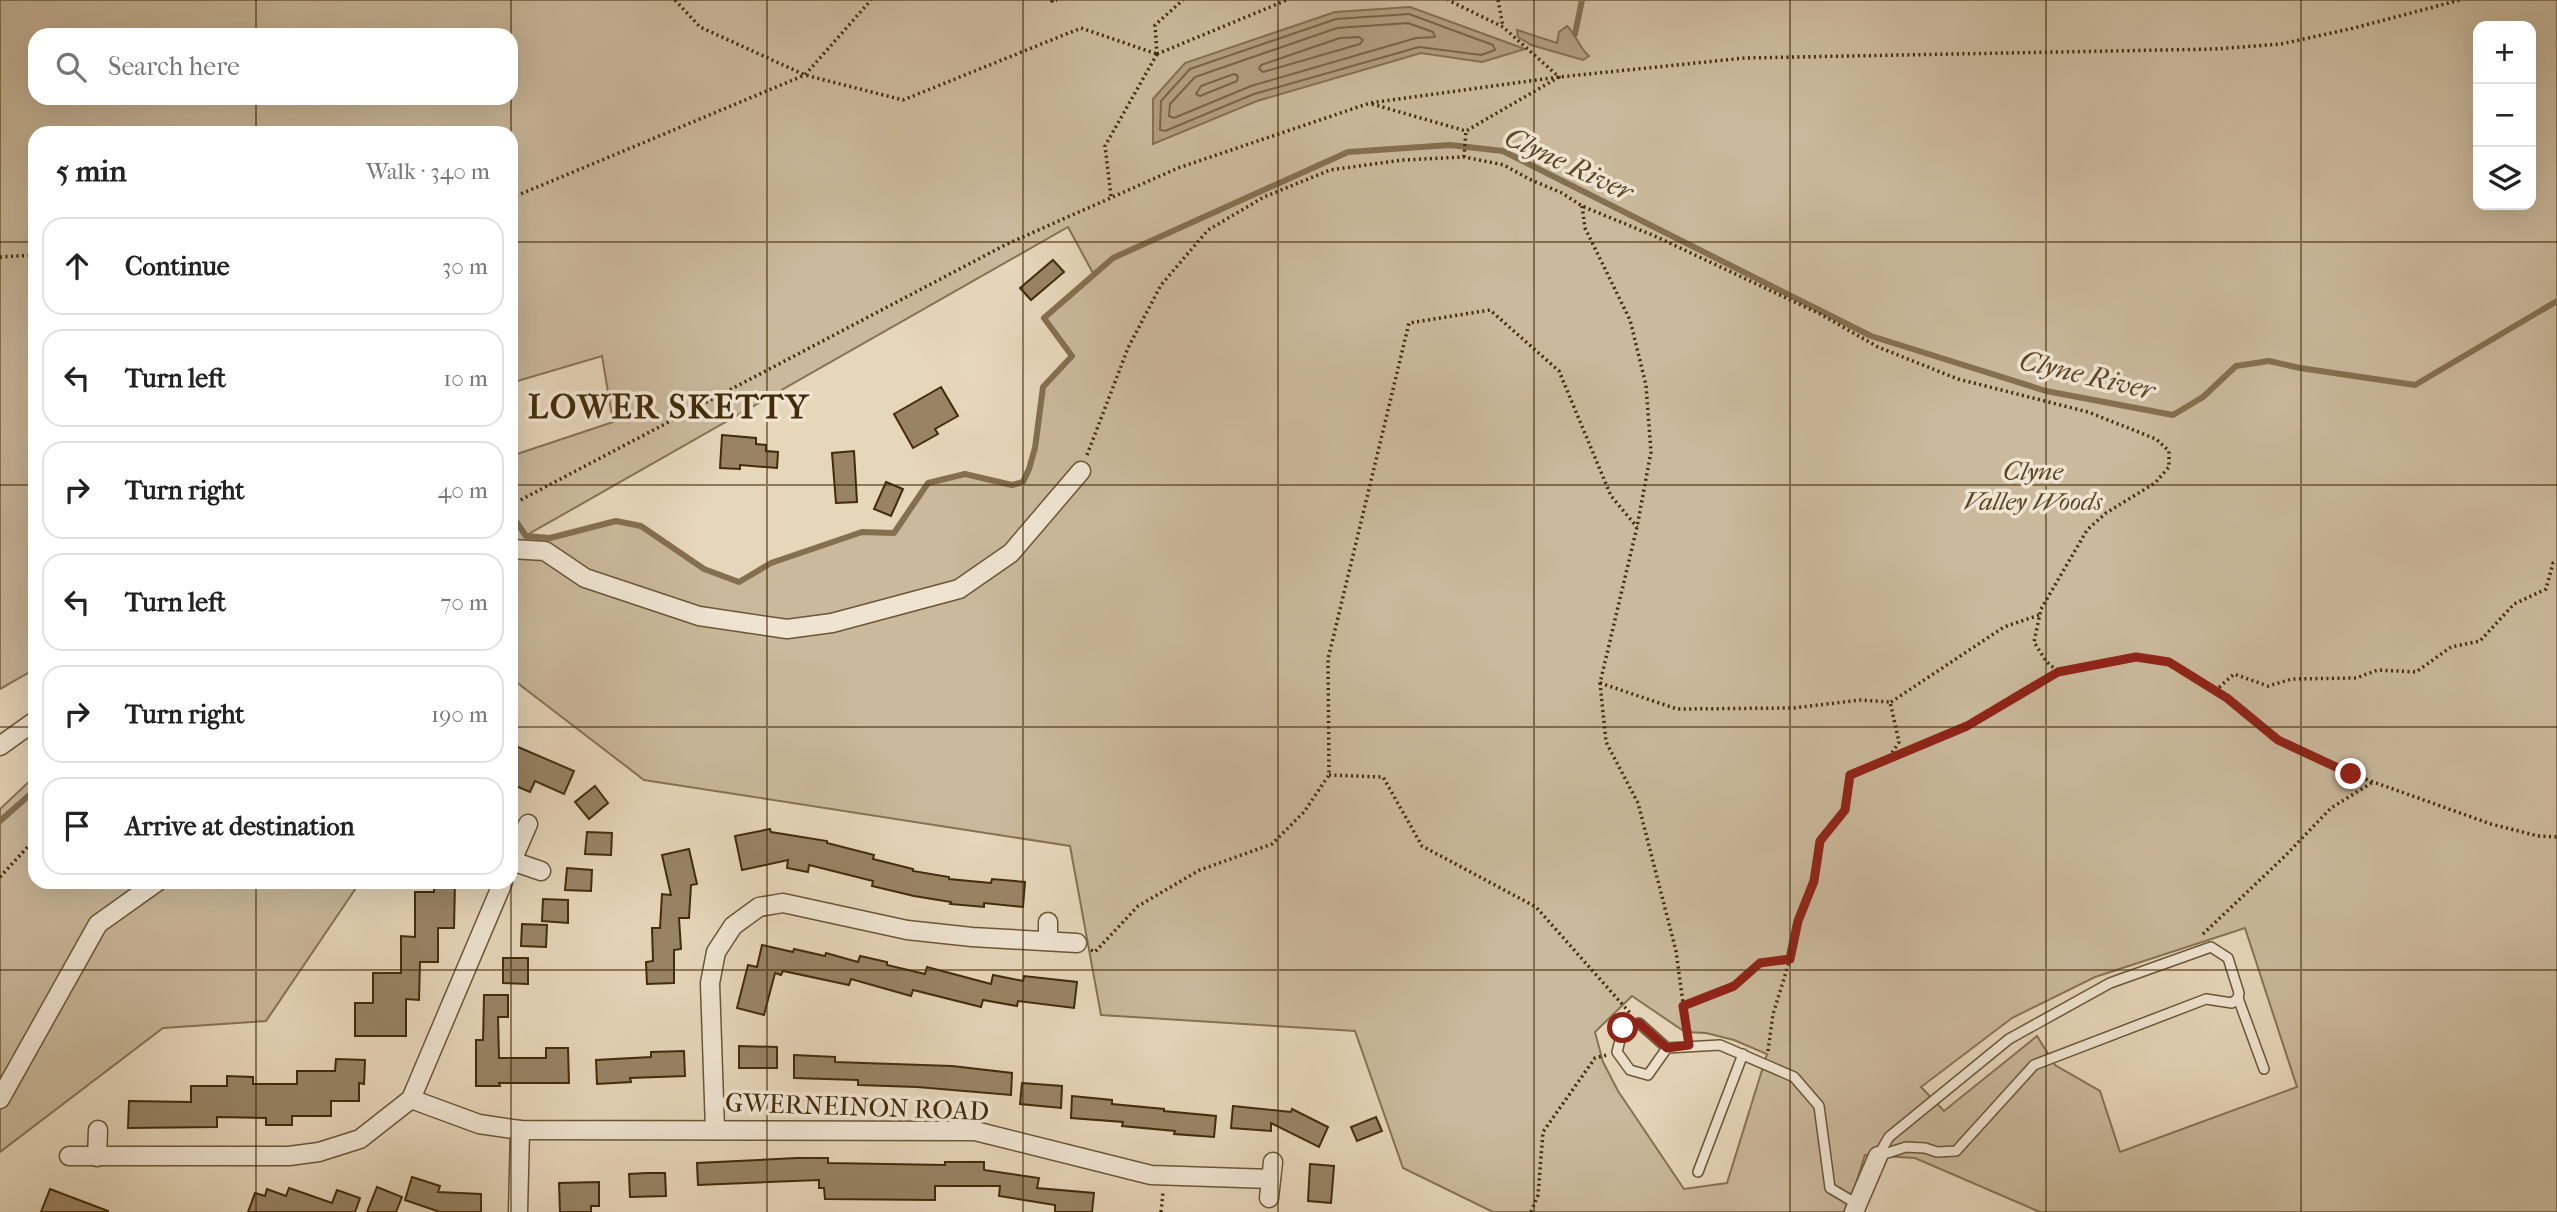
<!DOCTYPE html>
<meta charset="utf-8">
<style>
body{margin:0;font-family:"IM FELL French Canon",serif;background:#f6f6f6;color:#222}
.controls{position:absolute;right:21px;top:21px;display:grid;overflow:hidden;border-radius:14px;box-shadow:0 7px 28px #0002}
.controls button{width:63px;height:63px;display:grid;place-items:center;padding:0;border:0;border-bottom:2px solid #e0e0e0;background:#fff;color:#222;font:35px sans-serif}
.stop{position:absolute;width:21px;height:21px;margin:-16px;border:5px solid #8f2418;border-radius:50%;background:#fff}
.stop.end{background:#8f2418;border-color:#fff;box-shadow:0 2px 7px #0008}
.list{margin:0;padding:0;list-style:none}
h2{display:flex;justify-content:space-between;align-items:center;height:91px;margin:0;padding:0 28px;font-size:30px}
h2 small{font-size:23px;font-weight:400;color:#767676}
.list li{display:grid;grid-template-columns:46px 1fr auto;gap:21px;align-items:center;box-sizing:border-box;height:98px;margin:0 14px 14px;padding:0 14px;border:2px solid #e0e0e0;border-radius:21px}
.list b{display:block;font-size:26px;white-space:nowrap}
.list em{font-size:23px;font-style:normal;color:#767676}
.icon{flex:none;width:38px;height:38px;fill:none;stroke:currentColor;stroke-width:2;stroke-linecap:round;stroke-linejoin:round}
.map{position:relative;flex:none;width:2557px;height:1212px;overflow:hidden}
.search{position:absolute;background:#fff;box-shadow:0 7px 28px #0002;left:28px;top:28px;width:490px;height:77px;display:flex;align-items:center;gap:18px;box-sizing:border-box;padding:0 24px;border-radius:21px;color:#767676;font-size:26px}
.panel{position:absolute;background:#fff;box-shadow:0 7px 28px #0002;left:28px;top:126px;width:490px;height:763px;border-radius:21px}
.map>svg:first-child{display:block}
</style>
<div class="map">
<svg width="2557" height="1212" viewBox="0 0 2557 1212">
<rect width="100%" height="100%" fill="#e6d6ba"/>
<filter id="stains"><feTurbulence type="fractalNoise" baseFrequency=".00286" numOctaves="4"/><feColorMatrix values="0 0 0 0 .2 0 0 0 0 .09 0 0 0 0 .02 0 0 0 .5 -.17"/></filter>
<radialGradient id="worn" r=".72"><stop offset=".6" stop-color="#630" stop-opacity="0"/><stop offset="1" stop-color="#630" stop-opacity=".3"/></radialGradient>
<g fill="#cab99c" stroke="#867252" stroke-width="2" fill-rule="evenodd">
<path d="M 0,0 L 2557,0 L 2557,1212 L 2040,1212 L 1915,1158 L 1865,1155 L 1847,1212 L 1493,1212 L 1403,1168 L 1355,1031 L 1101,1015 L 1070,846 L 644,780 L 511,678 L 511,456 L 613,422 L 602,356 L 511,383 L 511,133 L 35,133 L 35,669 L 0,689 ZM 2478,26 L 2531,26 L 2531,205 L 2478,205 ZM 35,35 L 511,35 L 511,98 L 35,98 ZM 1068,227 L 1094,275 L 1044,318 L 1072,356 L 1043,387 L 1035,448 L 1029,469 L 1023,482 L 1012,485 L 965,474 L 928,483 L 894,533 L 862,532 L 771,563 L 739,582 L 704,569 L 641,526 L 616,521 L 550,538 L 527,535 ZM 2245,928 L 2297,1087 L 2120,1152 L 2100,1091 L 2055,1065 L 2037,1036 L 1944,1111 L 1921,1087 L 2012,1018 L 2095,977 ZM 1632,996 L 1685,1032 L 1706,1033 L 1734,1040 L 1767,1054 L 1727,1183 L 1684,1189 L 1618,1091 L 1603,1062 L 1595,1032 Z"/>
<path d="M 35,776 L 35,882 L 360,882 L 266,1021 L 163,1028 L 0,1152 L 0,809 Z"/>
</g>
<g fill="#af9c7e" stroke="#846f4f" stroke-width="2">
<path d="M 1410,7 L 1525,49 L 1482,62 L 1421,53 L 1257,101 L 1153,144 L 1153,99 L 1185,63 L 1335,12 Z"/>
<path d="M 1567,26 C 1577,35 1578,47 1589,56 L 1583,60 L 1531,45 L 1518,37 L 1517,30 L 1557,43 L 1559,32 Z"/>
</g>
<g fill="none" stroke-linecap="round" stroke-linejoin="round">
<g stroke="#796444" stroke-width="2">
<path d="M 1409,14 L 1493,45 L 1495,50 L 1481,55 L 1419,47 L 1254,94 L 1165,131 L 1160,130 L 1161,101 L 1190,69 L 1336,19 Z"/>
<path d="M 1408,23 L 1433,32 L 1435,37 L 1416,38 L 1251,86 L 1174,118 L 1169,116 L 1170,104 L 1195,77 L 1337,28 Z"/>
<path d="M 1359,37 L 1363,40 L 1360,44 L 1263,72 L 1259,69 L 1261,65 L 1340,38 Z"/>
<path d="M 1234,74 L 1238,76 L 1237,81 L 1200,96 L 1196,94 L 1201,86 Z"/>
</g>
<g stroke="#846f4f" stroke-width="6">
<path d="M 1575,34 L 1582,0"/>
<path d="M 511,514 L 526,536 L 550,538 L 616,521 L 641,526 L 704,569 L 739,582 L 771,563 L 862,532 L 894,533 L 928,483 L 965,474 L 1012,485 L 1023,482 L 1029,469 L 1035,448 L 1043,387 L 1072,356 L 1044,318 L 1113,258 L 1348,152 L 1450,145 L 1503,151 L 1871,336 L 2046,391 L 2173,415 L 2203,397 L 2236,366 L 2269,361 L 2300,368 L 2415,385 L 2557,301"/>
<path d="M 0,821 L 35,790"/>
</g>
</g>
<g fill="#988465" stroke="#432b09" stroke-width="2">
<path d="M 1053,260 L 1064,272 L 1031,300 L 1020,288 Z"/>
<path d="M 941,387 L 958,416 L 935,429 L 938,434 L 913,448 L 894,414 Z"/>
<path d="M 722,435 L 756,438 L 756,444 L 766,445 L 766,451 L 778,452 L 777,468 L 740,465 L 740,469 L 720,468 Z"/>
<path d="M 854,451 L 857,502 L 836,503 L 832,453 Z"/>
<path d="M 886,482 L 903,489 L 891,516 L 874,509 Z"/>
<path d="M 511,744 L 574,771 L 564,794 L 535,781 L 530,792 L 511,784 Z"/>
<path d="M 595,786 L 608,803 L 589,819 L 575,802 Z"/>
<path d="M 770,829 L 771,832 L 827,841 L 827,843 L 874,855 L 873,859 L 913,869 L 913,871 L 949,877 L 949,879 L 991,883 L 992,879 L 1025,882 L 1023,907 L 984,903 L 984,907 L 950,904 L 951,902 L 914,896 L 872,886 L 873,881 L 809,865 L 808,872 L 787,868 L 788,860 L 742,870 L 735,836 Z"/>
<path d="M 587,832 L 612,833 L 611,855 L 585,854 Z"/>
<path d="M 689,849 L 697,884 L 691,885 L 689,918 L 679,918 L 681,949 L 674,950 L 674,983 L 647,984 L 646,962 L 653,961 L 652,928 L 660,928 L 662,894 L 671,895 L 662,855 Z"/>
<path d="M 567,868 L 592,870 L 591,891 L 565,890 Z"/>
<path d="M 434,882 L 455,882 L 454,928 L 438,928 L 438,962 L 420,962 L 419,1000 L 406,999 L 406,1036 L 355,1036 L 355,1003 L 373,1003 L 373,973 L 401,973 L 401,936 L 415,937 L 415,892 L 434,892 Z"/>
<path d="M 543,899 L 568,900 L 568,923 L 542,921 Z"/>
<path d="M 522,924 L 547,925 L 546,947 L 521,946 Z"/>
<path d="M 762,945 L 793,952 L 794,949 L 825,956 L 826,953 L 858,962 L 860,956 L 887,962 L 887,965 L 925,974 L 927,967 L 991,984 L 993,975 L 1023,981 L 1024,976 L 1077,982 L 1074,1008 L 1018,1001 L 1017,1006 L 983,1000 L 981,1007 L 913,990 L 911,996 L 851,979 L 849,985 L 783,971 L 781,975 L 775,973 L 764,1015 L 737,1008 L 748,965 L 757,967 Z"/>
<path d="M 503,958 L 528,958 L 528,984 L 503,983 Z"/>
<path d="M 484,995 L 508,995 L 508,1017 L 498,1017 L 499,1058 L 546,1058 L 546,1048 L 568,1048 L 569,1083 L 499,1083 L 500,1086 L 476,1086 L 476,1040 L 483,1040 Z"/>
<path d="M 739,1046 L 777,1047 L 777,1068 L 739,1068 Z"/>
<path d="M 684,1051 L 685,1076 L 630,1078 L 631,1082 L 597,1084 L 596,1060 L 651,1057 L 651,1052 Z"/>
<path d="M 794,1055 L 835,1057 L 835,1062 L 952,1066 L 1012,1073 L 1011,1095 L 917,1087 L 858,1085 L 858,1080 L 794,1078 Z"/>
<path d="M 336,1059 L 365,1060 L 364,1084 L 359,1083 L 359,1101 L 331,1101 L 331,1116 L 292,1116 L 292,1125 L 266,1125 L 266,1118 L 217,1117 L 217,1127 L 128,1128 L 129,1101 L 191,1102 L 191,1086 L 227,1086 L 227,1076 L 253,1077 L 253,1084 L 297,1084 L 297,1071 L 335,1071 Z"/>
<path d="M 1022,1083 L 1062,1086 L 1061,1108 L 1020,1104 Z"/>
<path d="M 1072,1096 L 1112,1100 L 1112,1104 L 1164,1109 L 1164,1111 L 1216,1116 L 1214,1137 L 1174,1134 L 1175,1131 L 1122,1126 L 1123,1122 L 1071,1118 Z"/>
<path d="M 1233,1106 L 1291,1112 L 1292,1109 L 1328,1127 L 1319,1147 L 1271,1123 L 1271,1131 L 1231,1128 Z"/>
<path d="M 1376,1117 L 1382,1131 L 1357,1141 L 1351,1127 Z"/>
<path d="M 797,1158 L 828,1158 L 828,1163 L 945,1165 L 945,1162 L 984,1162 L 984,1170 L 1039,1178 L 1037,1188 L 1094,1193 L 1092,1212 L 1055,1212 L 1055,1205 L 999,1196 L 1000,1186 L 935,1186 L 935,1200 L 825,1199 L 824,1188 L 819,1188 L 819,1180 L 698,1185 L 697,1163 Z"/>
<path d="M 1310,1164 L 1334,1166 L 1331,1203 L 1308,1201 Z"/>
<path d="M 647,1173 L 665,1173 L 666,1196 L 630,1197 L 629,1174 Z"/>
<path d="M 412,1177 L 440,1186 L 438,1192 L 481,1194 L 481,1212 L 440,1212 L 405,1200 Z"/>
<path d="M 599,1182 L 599,1206 L 591,1206 L 591,1212 L 560,1212 L 559,1183 Z"/>
<path d="M 377,1187 L 402,1197 L 396,1212 L 367,1212 Z"/>
<path d="M 289,1188 L 332,1203 L 337,1190 L 360,1198 L 355,1212 L 248,1212 L 255,1193 L 265,1196 L 267,1189 L 286,1196 Z"/>
<path d="M 50,1189 L 108,1211 L 108,1212 L 41,1212 Z"/>
</g>
<g fill="none" stroke-linecap="round" stroke-linejoin="round">
<defs>
<g id="lane">
<path d="M 2211,947 L 2228,958 L 2239,993 L 2238,998 L 2232,1003 L 2206,999 L 2034,1065 L 1956,1151 L 1937,1152 L 1925,1148 L 1906,1147 L 1878,1156 L 1889,1137 L 2009,1039 L 2110,983 Z"/>
<path d="M 2238,998 L 2264,1069"/>
<path d="M 1667,1048 L 1639,1023 L 1623,1028 L 1617,1052 L 1630,1070 L 1648,1075 L 1667,1048 L 1720,1045 L 1794,1077 L 1819,1106 L 1830,1188 L 1857,1204"/>
<path d="M 1698,1172 L 1743,1054"/>
</g>
<g id="street">
<path d="M 511,549 L 545,551 L 585,578 L 699,616 L 787,629 L 832,623 L 959,589 L 1011,553 L 1081,471"/>
<path d="M 0,746 L 35,721"/>
<path d="M 512,861 L 541,871"/>
<path d="M 511,863 L 528,824"/>
<path d="M 1048,922 L 1048,941"/>
<path d="M 0,1099 L 98,924 L 157,882"/>
<path d="M 411,1099 L 503,882"/>
<path d="M 715,1130 L 710,983 L 716,952 L 733,926 L 759,907 L 783,903 L 907,930 L 972,937 L 1077,943"/>
<path d="M 69,1156 L 289,1156 L 319,1152 L 360,1139 L 411,1099 L 479,1124 L 520,1130 L 975,1131 L 1151,1175 L 1271,1179"/>
<path d="M 97,1157 L 98,1130"/>
<path d="M 1269,1198 L 1273,1162"/>
<path d="M 518,1212 L 520,1130"/>
<path d="M 1854,1212 L 1878,1156"/>
</g>
</defs>
<use href="#lane" stroke="#6c5635" stroke-width="12"/>
<use href="#street" stroke="#6c5635" stroke-width="21"/>
<g stroke="#432b09" stroke-width="3.5" stroke-dasharray="2 3.5" stroke-linecap="butt">
<path d="M 675,0 L 700,27 L 805,75 L 903,100 L 1081,28 L 1157,54"/>
<path d="M 1053,0 L 1052,1 L 1057,0"/>
<path d="M 1498,0 L 1503,27"/>
<path d="M 1157,54 L 1287,0"/>
<path d="M 1157,54 L 1155,25 L 1183,0"/>
<path d="M 1372,104 L 1466,131 L 1559,77 L 1503,27 L 1448,0"/>
<path d="M 1464,157 L 1466,131"/>
<path d="M 1111,196 L 1105,146 L 1157,54"/>
<path d="M 511,198 L 805,75 L 871,0"/>
<path d="M 1582,206 L 1585,228 L 1630,320 L 1646,385 L 1651,452 L 1637,527 L 1600,683 L 1606,742 L 1638,803 L 1676,951 L 1687,1033"/>
<path d="M 0,257 L 35,255"/>
<path d="M 1087,455 L 1128,348 L 1161,285 L 1208,230 L 1264,197 L 1330,170 L 1403,160 L 1464,157 L 1504,165 L 1529,179 L 1562,193 L 1582,206 L 1657,237 L 1820,314 L 1878,347 L 1958,379 L 2088,412 L 2156,439 L 2169,451 L 2169,467 L 2155,483 L 2106,513 L 2087,530 L 2041,609 L 2034,642 L 2046,661 L 2058,672 L 2136,657 L 2169,662 L 2227,698 L 2278,740 L 2351,774 L 2491,824 L 2538,836 L 2557,837"/>
<path d="M 511,505 L 1007,244 L 1178,168 L 1370,103 L 1559,77 L 1745,58 L 2215,49 L 2281,44 L 2354,28 L 2460,0"/>
<path d="M 1600,683 L 1677,709 L 1793,708 L 1861,700 L 1890,702 L 1899,742 L 1888,759"/>
<path d="M 2215,691 L 2234,674 L 2268,686 L 2292,679 L 2356,678 L 2378,670 L 2416,672 L 2451,647 L 2480,641 L 2514,604 L 2546,589 L 2553,563 L 2557,561"/>
<path d="M 1891,702 L 2004,627 L 2039,615"/>
<path d="M 1329,775 L 1383,777 L 1422,846 L 1536,907 L 1630,1013"/>
<path d="M 0,877 L 35,839"/>
<path d="M 2203,934 L 2283,858 L 2331,808 L 2373,782"/>
<path d="M 1091,950 L 1095,952 L 1138,906 L 1200,870 L 1272,844 L 1304,812 L 1329,775 L 1328,659 L 1409,323 L 1490,310 L 1559,371 L 1611,496 L 1637,527"/>
<path d="M 1683,1006 L 1734,986 L 1761,963 L 1790,959 L 1798,921 L 1814,881 L 1820,841 L 1845,810 L 1850,775 L 1967,726 L 2058,672"/>
<path d="M 1768,1051 L 1773,1014 L 1790,959"/>
<path d="M 1161,1212 L 1163,1192"/>
<path d="M 1531,1212 L 1538,1195 L 1543,1132 L 1595,1058 L 1607,1055"/>
</g>
<use href="#lane" stroke="#efe4d2" stroke-width="9"/>
<use href="#street" stroke="#efe4d2" stroke-width="18"/>
</g>
<g fill="none" stroke-linecap="round" stroke-linejoin="round">
<path stroke="#8f2418" stroke-width="9" d="M 1623,1028 L 1639,1023 L 1667,1048 L 1689,1045 L 1683,1006 L 1734,986 L 1760,963 L 1790,959 L 1798,921 L 1814,881 L 1820,841 L 1845,810 L 1850,775 L 1967,726 L 2058,672 L 2136,657 L 2169,662 L 2227,698 L 2278,740 L 2351,774"/>
</g>
<path fill="none" stroke="#432b09" stroke-width="2" stroke-opacity="0.55" d="M 256,0 L 256,35M 511,0 L 511,1212M 767,0 L 767,1212M 1023,0 L 1023,1212M 1278,0 L 1278,1212M 1534,0 L 1534,1212M 1790,0 L 1790,1212M 2046,0 L 2046,1212M 2301,0 L 2301,1212M 256,98 L 256,133M 0,242 L 35,242M 511,242 L 2557,242M 0,485 L 35,485M 511,485 L 2557,485M 0,727 L 35,727M 511,727 L 2557,727M 256,882 L 256,1212M 0,970 L 2557,970"/>
<g text-anchor="middle" dominant-baseline="central" stroke-width="7" stroke-linejoin="round" paint-order="stroke">
<g font-size="26" font-style="italic" fill="#5e4726" stroke="#efe4d2">
<text x="2033" y="471">Clyne<tspan x="2033" dy="30">Valley Woods</tspan></text>
</g>
<g font-size="26" fill="#432b09" stroke="#efe4d2">
<text transform="translate(857 1107) rotate(2)">GWERNEINON ROAD</text>
</g>
<g font-size="28" font-style="italic" fill="#5e4726" stroke="#efe4d2">
<text transform="translate(1569 164) rotate(25)">Clyne River</text>
<text transform="translate(2087 375) rotate(13)">Clyne River</text>
</g>
<g font-size="33" font-weight="bold" letter-spacing="2" fill="#432b09" stroke="#efe4d2">
<text x="669" y="407">LOWER SKETTY</text>
</g>
</g>
<rect width="100%" height="100%" filter="url(#stains)"/>
<rect width="100%" height="100%" fill="url(#worn)"/>
</svg>
<div class="controls">
<button>+</button>
<button>−</button>
<button><svg class="icon" aria-label="layers" viewBox="0 0 24 24"><path d="M12 4l9 5-9 5-9-5zM3 14l9 5 9-5"/></svg></button>
</div>
<div class="stop" style="left:1623px;top:1028px"></div>
<div class="stop end" style="left:2351px;top:774px"></div>
<div class="search"><svg class="icon" aria-label="search" viewBox="0 0 24 24"><circle cx="10" cy="10" r="6"/><path d="M15 15l6 6"/></svg>Search here</div>
<section class="panel">
<h2>5 min<small>Walk · 340 m</small></h2>
<ul class="list">
<li><svg class="icon" aria-label="ahead" viewBox="0 0 24 24"><path d="M12 20V5M6 11l6-6 6 6"/></svg><div><b>Continue</b></div><em>30 m</em></li>
<li><svg class="icon" aria-label="left" viewBox="0 0 24 24"><path d="M17 20v-9H6M10 6l-5 5 5 5"/></svg><div><b>Turn left</b></div><em>10 m</em></li>
<li><svg class="icon" aria-label="right" viewBox="0 0 24 24"><path d="M7 20v-9h11M14 6l5 5-5 5"/></svg><div><b>Turn right</b></div><em>40 m</em></li>
<li><svg class="icon" aria-label="left" viewBox="0 0 24 24"><path d="M17 20v-9H6M10 6l-5 5 5 5"/></svg><div><b>Turn left</b></div><em>70 m</em></li>
<li><svg class="icon" aria-label="right" viewBox="0 0 24 24"><path d="M7 20v-9h11M14 6l5 5-5 5"/></svg><div><b>Turn right</b></div><em>190 m</em></li>
<li><svg class="icon" aria-label="arrive" viewBox="0 0 24 24"><path d="M6 21V4h12l-3 4 3 4H6"/></svg><div><b>Arrive at destination</b></div></li>
</ul>
</section>
</div>
